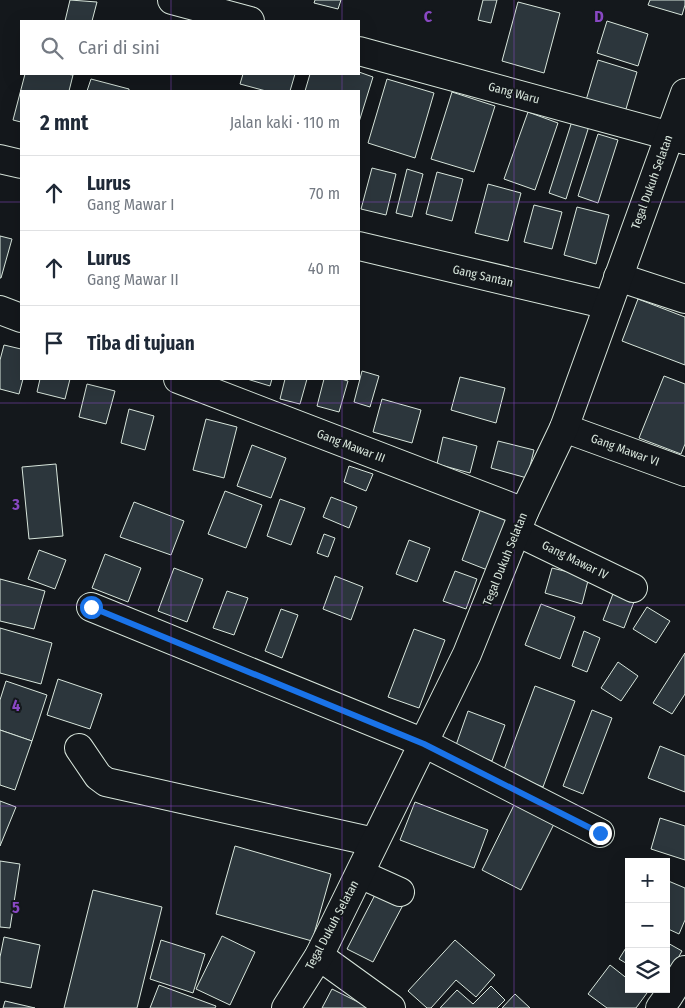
<!DOCTYPE html>
<html lang="id">
<meta charset="utf-8">
<style>
body{margin:0;font-family:"Fira Sans Condensed",sans-serif;background:#f6f6f7;color:#1f2937}
.controls{position:absolute;right:15px;bottom:15px;display:grid;overflow:hidden;border-radius:0px;box-shadow:0 5px 20px #0002}
.controls button{width:45px;height:45px;display:grid;place-items:center;padding:0;border:0;border-bottom:1px solid #e0e1e3;background:#fff;color:#1f2937;font:25px sans-serif}
.stop{position:absolute;width:15px;height:15px;margin:-11px;border:4px solid #1a73e8;border-radius:50%;background:#fff}
.stop.end{background:#1a73e8;border-color:#fff;box-shadow:0 1px 5px #0008}
.list{margin:0;padding:0;list-style:none}
h2{display:flex;justify-content:space-between;align-items:center;height:65px;margin:0;padding:0 20px;font-size:21px}
h2 small{font-size:16px;font-weight:400;color:#747a83}
.list li{display:grid;grid-template-columns:32px 1fr auto;gap:15px;align-items:center;box-sizing:border-box;height:75px;padding:0 20px;border-top:1px solid #e0e1e3}
.list b{display:block;font-size:19px;white-space:nowrap}
.list p{margin:0;font-size:16px;white-space:nowrap;color:#747a83}
.list em{font-size:16px;font-style:normal;color:#747a83}
.icon{flex:none;width:28px;height:28px;fill:none;stroke:currentColor;stroke-width:2;stroke-linecap:round;stroke-linejoin:round}
.map{position:relative;flex:none;width:685px;height:1008px;overflow:hidden}
.search{position:absolute;background:#fff;box-shadow:0 5px 20px #0002;left:20px;top:20px;width:340px;height:55px;display:flex;align-items:center;gap:12px;box-sizing:border-box;padding:0 18px;border-radius:0px;color:#747a83;font-size:19px}
.panel{position:absolute;background:#fff;box-shadow:0 5px 20px #0002;left:20px;top:90px;width:340px;height:290px;border-radius:0px}
.map>svg:first-child{display:block}
</style>
<div class="map">
<svg width="685" height="1008" viewBox="0 0 685 1008">
<rect width="100%" height="100%" fill="#14181c"/>
<g fill="#2c363c" stroke="#d8e6dc">
<path d="M 70,0 L 97,2 L 92,21 L 65,21 Z"/>
<path d="M 315,0 L 341,0 L 338,9 L 314,3 Z"/>
<path d="M 483,0 L 497,0 L 491,23 L 478,20 Z"/>
<path d="M 650,0 L 685,0 L 685,5 L 682,15 L 648,5 Z"/>
<path d="M 518,2 L 560,13 L 544,73 L 502,61 Z"/>
<path d="M 607,21 L 648,34 L 638,66 L 597,53 Z"/>
<path d="M 598,60 L 637,72 L 623,119 L 584,107 Z"/>
<path d="M 359,72 L 373,77 L 359,122 L 359,91 L 305,91 L 310,74 L 359,74 Z"/>
<path d="M 25,74 L 66,74 L 73,75 L 69,91 L 21,91 L 21,122 L 13,120 Z"/>
<path d="M 243,74 L 295,74 L 290,91 L 266,91 L 240,84 Z"/>
<path d="M 91,79 L 129,89 L 129,91 L 87,91 Z"/>
<path d="M 387,79 L 434,93 L 415,158 L 368,143 Z"/>
<path d="M 452,92 L 495,106 L 474,172 L 431,159 Z"/>
<path d="M 528,112 L 558,123 L 535,190 L 504,179 Z"/>
<path d="M 573,118 L 590,123 L 566,199 L 549,193 Z"/>
<path d="M 598,134 L 618,140 L 598,203 L 578,196 Z"/>
<path d="M 372,168 L 396,174 L 386,215 L 361,209 Z"/>
<path d="M 407,169 L 423,174 L 412,217 L 396,213 Z"/>
<path d="M 437,172 L 463,179 L 452,221 L 426,214 Z"/>
<path d="M 488,184 L 521,193 L 508,241 L 475,233 Z"/>
<path d="M 534,205 L 562,212 L 552,249 L 524,242 Z"/>
<path d="M 577,207 L 609,215 L 596,264 L 564,255 Z"/>
<path d="M 0,236 L 12,239 L 1,278 L 0,278 Z"/>
<path d="M 638,299 L 685,317 L 685,365 L 622,341 Z"/>
<path d="M 4,345 L 21,349 L 21,379 L 23,379 L 19,394 L 0,389 L 0,360 Z"/>
<path d="M 362,371 L 379,376 L 370,407 L 354,402 Z"/>
<path d="M 664,376 L 685,384 L 685,444 L 681,454 L 639,438 Z"/>
<path d="M 460,377 L 505,388 L 496,423 L 451,410 Z"/>
<path d="M 40,379 L 70,379 L 65,399 L 37,392 Z"/>
<path d="M 247,379 L 272,379 L 270,386 Z"/>
<path d="M 285,379 L 307,379 L 300,404 L 280,399 Z"/>
<path d="M 324,379 L 341,379 L 348,381 L 339,412 L 317,406 Z"/>
<path d="M 87,384 L 115,391 L 106,424 L 79,417 Z"/>
<path d="M 382,399 L 421,410 L 412,443 L 373,432 Z"/>
<path d="M 129,409 L 154,416 L 145,450 L 121,443 Z"/>
<path d="M 206,419 L 237,427 L 224,478 L 193,470 Z"/>
<path d="M 443,437 L 477,446 L 470,473 L 437,464 Z"/>
<path d="M 498,441 L 534,450 L 527,478 L 491,468 Z"/>
<path d="M 252,445 L 286,458 L 271,498 L 237,486 Z"/>
<path d="M 56,464 L 63,536 L 29,539 L 22,467 Z"/>
<path d="M 349,466 L 373,474 L 366,491 L 344,482 Z"/>
<path d="M 225,491 L 262,505 L 246,548 L 208,534 Z"/>
<path d="M 331,497 L 357,507 L 349,528 L 323,517 Z"/>
<path d="M 280,499 L 305,508 L 291,545 L 267,536 Z"/>
<path d="M 134,502 L 184,521 L 171,555 L 120,537 Z"/>
<path d="M 481,508 L 509,519 L 490,571 L 462,560 Z"/>
<path d="M 324,534 L 335,538 L 328,557 L 317,553 Z"/>
<path d="M 409,540 L 430,548 L 417,582 L 396,574 Z"/>
<path d="M 39,550 L 66,560 L 55,589 L 28,579 Z"/>
<path d="M 105,554 L 141,568 L 128,602 L 92,588 Z"/>
<path d="M 174,568 L 203,579 L 187,622 L 158,611 Z"/>
<path d="M 552,568 L 589,577 L 582,604 L 545,593 Z"/>
<path d="M 455,571 L 477,579 L 466,609 L 443,601 Z"/>
<path d="M 335,576 L 363,587 L 351,620 L 323,609 Z"/>
<path d="M 0,579 L 45,591 L 34,629 L 0,621 Z"/>
<path d="M 616,586 L 637,594 L 624,628 L 603,620 Z"/>
<path d="M 227,591 L 248,598 L 234,635 L 213,628 Z"/>
<path d="M 541,604 L 575,617 L 560,659 L 525,645 Z"/>
<path d="M 647,607 L 670,621 L 656,643 L 633,629 Z"/>
<path d="M 281,609 L 298,615 L 282,658 L 265,651 Z"/>
<path d="M 0,628 L 52,643 L 41,684 L 0,673 Z"/>
<path d="M 414,629 L 445,640 L 419,708 L 388,697 Z"/>
<path d="M 584,631 L 600,638 L 587,672 L 572,666 Z"/>
<path d="M 685,653 L 685,694 L 672,714 L 653,703 Z"/>
<path d="M 618,662 L 638,676 L 621,701 L 601,688 Z"/>
<path d="M 58,679 L 102,694 L 90,729 L 47,715 Z"/>
<path d="M 6,681 L 47,695 L 32,741 L 0,730 L 0,700 Z"/>
<path d="M 535,686 L 575,701 L 543,787 L 503,772 Z"/>
<path d="M 592,710 L 612,718 L 583,794 L 563,786 Z"/>
<path d="M 468,711 L 505,725 L 492,761 L 455,748 Z"/>
<path d="M 0,730 L 32,741 L 15,790 L 0,785 Z"/>
<path d="M 660,746 L 685,756 L 685,792 L 648,778 Z"/>
<path d="M 0,801 L 16,807 L 0,846 Z"/>
<path d="M 516,801 L 556,820 L 521,890 L 482,870 Z"/>
<path d="M 415,802 L 488,830 L 474,868 L 400,840 Z"/>
<path d="M 660,818 L 685,826 L 685,860 L 651,849 Z"/>
<path d="M 235,846 L 331,874 L 312,941 L 216,914 Z"/>
<path d="M 0,861 L 20,864 L 10,928 L 0,927 Z"/>
<path d="M 666,880 L 685,888 L 685,920 L 679,934 L 666,928 Z"/>
<path d="M 93,890 L 162,907 L 137,1008 L 64,1008 Z"/>
<path d="M 377,891 L 403,905 L 373,962 L 347,949 Z"/>
<path d="M 222,936 L 255,952 L 230,1005 L 196,989 Z"/>
<path d="M 4,937 L 40,945 L 31,988 L 0,982 L 0,957 Z"/>
<path d="M 161,940 L 205,954 L 193,993 L 150,979 Z"/>
<path d="M 455,940 L 495,975 L 476,997 L 456,980 L 431,1008 L 427,1008 L 408,991 Z"/>
<path d="M 666,942 L 682,951 L 666,979 Z"/>
<path d="M 629,943 L 629,965 L 619,959 Z"/>
<path d="M 610,965 L 629,980 L 629,989 L 641,989 L 647,993 L 636,1008 L 607,1008 L 588,994 Z"/>
<path d="M 159,985 L 216,1006 L 215,1008 L 150,1008 Z"/>
<path d="M 491,986 L 505,1000 L 497,1008 L 440,1008 L 457,990 L 473,1004 Z"/>
<path d="M 332,989 L 368,1007 L 368,1008 L 322,1008 Z"/>
<path d="M 515,994 L 530,1008 L 502,1008 Z"/>
<path d="M 5,1001 L 35,1008 L 3,1008 Z"/>
</g>
<g fill="none" stroke-linecap="round" stroke-linejoin="round">
<defs>
<g id="street">
<path d="M 172,0 L 250,21"/>
<path d="M 359,51 L 685,140"/>
<path d="M 0,159 L 21,164"/>
<path d="M 359,246 L 608,305"/>
<path d="M 618,277 L 685,299"/>
<path d="M 0,310 L 21,318"/>
<path d="M 178,379 L 524,512"/>
<path d="M 564,428 L 685,472"/>
<path d="M 517,532 L 633,588"/>
<path d="M 91,607 L 424,743 L 600,833"/>
<path d="M 79,748 L 98,776 L 106,782 L 374,842"/>
<path d="M 360,874 L 400,892"/>
<path d="M 319,956 L 391,1008"/>
<path d="M 286,1008 L 319,956 L 467,654 L 524,512 L 564,428 L 685,93"/>
<path d="M 660,1008 L 668,997 L 685,970"/>
</g>
</defs>
<use href="#street" stroke="#d8e6dc" stroke-width="30"/>
<use href="#street" stroke="#14181c" stroke-width="28"/>
</g>
<g fill="none" stroke-linecap="round" stroke-linejoin="round">
<path stroke="#1a73e8" stroke-width="6" d="M 91,607 L 424,744 L 600,833"/>
</g>
<path fill="none" stroke="#8948c3" stroke-width="1" stroke-opacity="0.55" d="M 171,0 L 171,21M 342,0 L 342,21M 514,0 L 514,1008M 171,74 L 171,91M 342,74 L 342,91M 0,202 L 21,202M 359,202 L 685,202M 171,379 L 171,1008M 342,379 L 342,1008M 0,403 L 685,403M 0,605 L 685,605M 0,806 L 685,806"/>
<g text-anchor="middle" dominant-baseline="central" stroke-width="4" stroke-linejoin="round" paint-order="stroke">
<g font-size="12" fill="#d8e6dc" stroke="#14181c">
<text transform="translate(514 93) rotate(15)">Gang Waru</text>
<text transform="translate(652 182) rotate(-70)">Tegal Dukuh Selatan</text>
<text transform="translate(483 276) rotate(13)">Gang Santan</text>
<text transform="translate(351 446) rotate(21)">Gang Mawar III</text>
<text transform="translate(625 450) rotate(20)">Gang Mawar VI</text>
<text transform="translate(505 559) rotate(-68)">Tegal Dukuh Selatan</text>
<text transform="translate(575 560) rotate(26)">Gang Mawar IV</text>
<text transform="translate(332 925) rotate(-62)">Tegal Dukuh Selatan</text>
</g>
</g>
<g font-size="16" text-anchor="middle" font-weight="bold" fill="#8948c3" stroke="#14181c" stroke-width="4" stroke-linejoin="round" paint-order="stroke">
<text x="428" y="22">C</text>
<text x="599" y="22">D</text>
<text x="16" y="510">3</text>
<text x="16" y="711">4</text>
<text x="16" y="913">5</text>
</g>
</svg>
<div class="controls">
<button>+</button>
<button>−</button>
<button><svg class="icon" aria-label="layers" viewBox="0 0 24 24"><path d="M12 4l9 5-9 5-9-5zM3 14l9 5 9-5"/></svg></button>
</div>
<div class="stop" style="left:91px;top:607px"></div>
<div class="stop end" style="left:600px;top:833px"></div>
<div class="search"><svg class="icon" aria-label="search" viewBox="0 0 24 24"><circle cx="10" cy="10" r="6"/><path d="M15 15l6 6"/></svg>Cari di sini</div>
<section class="panel">
<h2>2 mnt<small>Jalan kaki · 110 m</small></h2>
<ul class="list">
<li><svg class="icon" aria-label="ahead" viewBox="0 0 24 24"><path d="M12 20V5M6 11l6-6 6 6"/></svg><div><b>Lurus</b><p>Gang Mawar I</p></div><em>70 m</em></li>
<li><svg class="icon" aria-label="ahead" viewBox="0 0 24 24"><path d="M12 20V5M6 11l6-6 6 6"/></svg><div><b>Lurus</b><p>Gang Mawar II</p></div><em>40 m</em></li>
<li><svg class="icon" aria-label="arrive" viewBox="0 0 24 24"><path d="M6 21V4h12l-3 4 3 4H6"/></svg><div><b>Tiba di tujuan</b></div></li>
</ul>
</section>
</div>
